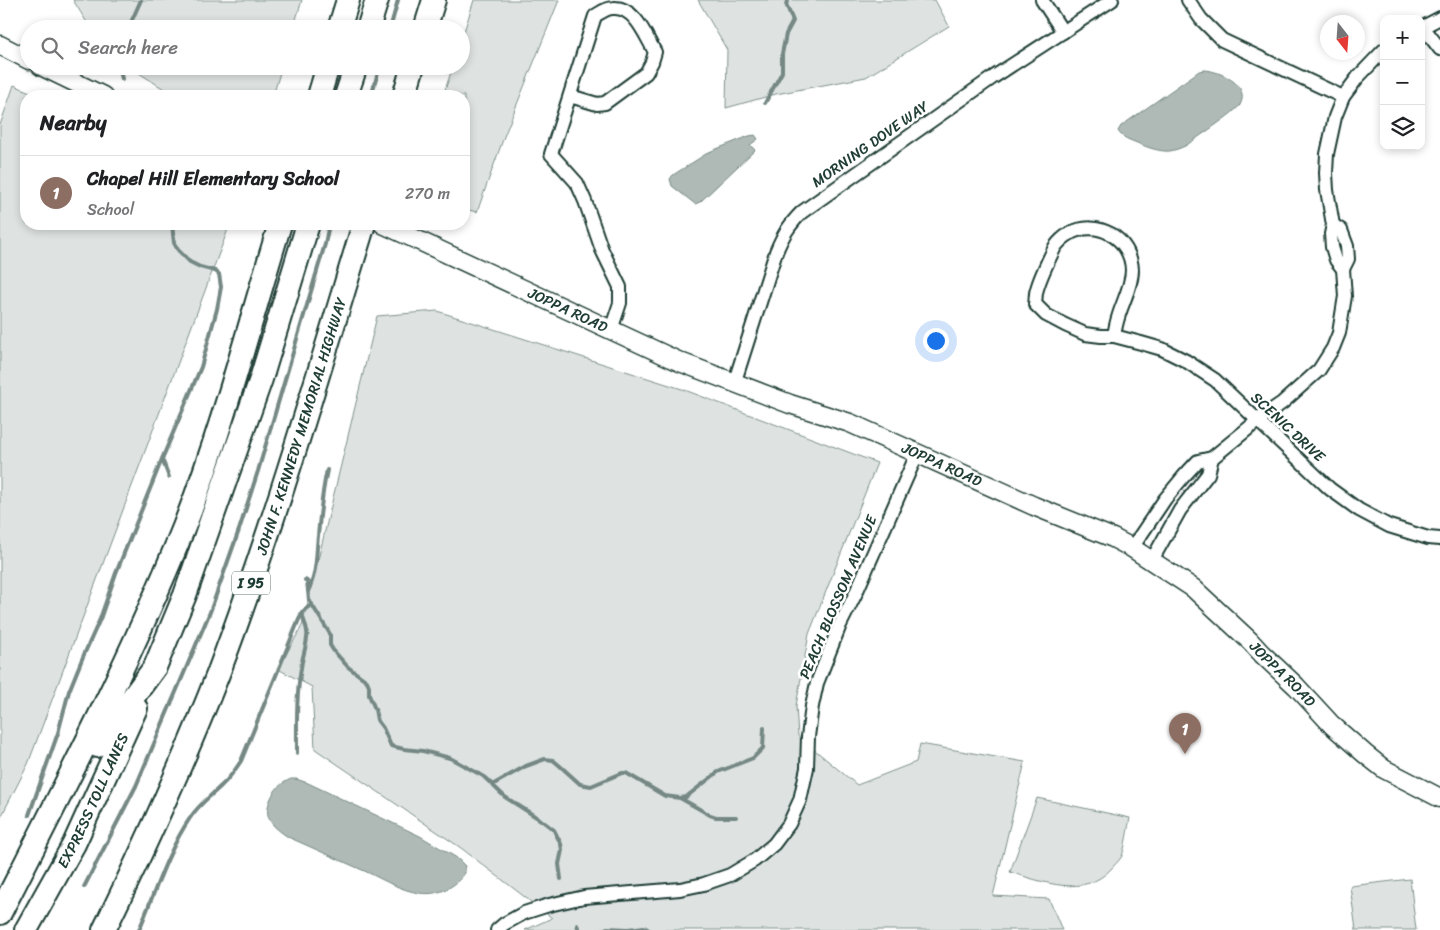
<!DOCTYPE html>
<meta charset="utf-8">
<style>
body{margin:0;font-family:Sriracha,sans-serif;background:#f6f6f6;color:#202124}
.controls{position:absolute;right:15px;top:15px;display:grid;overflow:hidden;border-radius:10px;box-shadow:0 2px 8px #0003}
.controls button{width:45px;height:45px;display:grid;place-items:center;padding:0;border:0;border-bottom:1px solid #e0e0e0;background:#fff;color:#202124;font:25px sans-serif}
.compass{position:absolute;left:1320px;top:15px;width:45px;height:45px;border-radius:50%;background:#fff;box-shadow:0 2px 8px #0003;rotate:163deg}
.you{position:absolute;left:935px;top:340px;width:18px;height:18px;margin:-12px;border:4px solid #fff;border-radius:50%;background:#1a73e8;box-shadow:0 0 0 8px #1a73e833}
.badge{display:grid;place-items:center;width:32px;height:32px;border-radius:50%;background:#d93025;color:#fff;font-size:16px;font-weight:700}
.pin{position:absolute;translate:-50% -41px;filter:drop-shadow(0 1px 2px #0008)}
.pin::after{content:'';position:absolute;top:26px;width:18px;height:15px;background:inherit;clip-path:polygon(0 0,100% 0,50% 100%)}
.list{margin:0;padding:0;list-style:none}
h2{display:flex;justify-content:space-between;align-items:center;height:65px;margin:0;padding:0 20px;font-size:21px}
h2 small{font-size:16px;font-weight:400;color:#757577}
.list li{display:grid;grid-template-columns:32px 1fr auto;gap:15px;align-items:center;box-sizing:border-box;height:75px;padding:0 20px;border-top:1px solid #e0e0e0}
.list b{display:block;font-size:19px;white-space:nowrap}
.list p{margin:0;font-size:16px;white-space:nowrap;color:#757577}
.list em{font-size:16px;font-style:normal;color:#757577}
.icon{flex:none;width:28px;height:28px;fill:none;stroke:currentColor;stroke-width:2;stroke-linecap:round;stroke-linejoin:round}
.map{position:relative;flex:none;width:1440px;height:930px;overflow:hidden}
.search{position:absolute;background:#fff;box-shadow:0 2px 8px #0003;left:20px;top:20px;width:450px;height:55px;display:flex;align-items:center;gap:12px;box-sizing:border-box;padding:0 18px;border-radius:28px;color:#757577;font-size:19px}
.panel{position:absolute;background:#fff;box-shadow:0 2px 8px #0003;left:20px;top:90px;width:450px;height:140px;border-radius:20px}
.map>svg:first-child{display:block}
</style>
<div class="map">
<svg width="1440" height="930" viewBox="0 0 1440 930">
<rect width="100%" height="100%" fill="#fff"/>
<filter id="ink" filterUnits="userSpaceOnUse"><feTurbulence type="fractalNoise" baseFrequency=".02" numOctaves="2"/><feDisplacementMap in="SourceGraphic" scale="10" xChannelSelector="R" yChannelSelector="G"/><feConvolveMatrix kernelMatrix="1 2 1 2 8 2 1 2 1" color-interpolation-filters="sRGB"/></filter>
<g filter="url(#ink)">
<g fill="#dee3e2" stroke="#7e908b">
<path d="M 73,0 L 302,0 L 293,29 L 91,29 Z"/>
<path d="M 474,0 L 559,0 L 505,134 L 477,212 L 464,209 L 464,96 L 443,96 L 453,66 L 461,66 L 461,41 Z"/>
<path d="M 698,0 L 935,0 L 949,26 L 866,77 L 776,94 L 726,108 L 727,50 Z"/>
<path d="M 128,66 L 282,66 L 273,96 L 175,96 Z"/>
<path d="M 14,85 L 39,96 L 26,96 L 26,224 L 230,224 L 28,764 L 0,819 L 0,125 Z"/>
<path d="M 437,311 L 682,389 L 877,463 L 809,634 L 796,706 L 798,736 L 857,785 L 916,762 L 920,744 L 1025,762 L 993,896 L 1049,899 L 1062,930 L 525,930 L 552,918 L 461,848 L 315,749 L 312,687 L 278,669 L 302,626 L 377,316 Z"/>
<path d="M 1037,798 L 1130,818 C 1128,827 1125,848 1122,856 C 1120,860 1115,864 1112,868 C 1084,899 1043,882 1010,872 Z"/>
<path d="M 1410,879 L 1416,930 L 1356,930 L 1350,886 Z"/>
</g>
<g fill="#afbab7" stroke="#758883">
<path d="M 1205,70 C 1220,71 1251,85 1240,105 C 1237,111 1193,141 1185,146 C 1181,148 1175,150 1170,151 C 1159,152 1147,147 1137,143 C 1130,140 1122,138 1118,131 L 1121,126 L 1195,74 L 1199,71 Z"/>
<path d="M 755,135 L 758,139 L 750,145 L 755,150 L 700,202 L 695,204 L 672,186 L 670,179 L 673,175 L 709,152 L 749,136 Z"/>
<path d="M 291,779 L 296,779 L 308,783 L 420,836 L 457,858 L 465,866 L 465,873 C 455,888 437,896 419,893 C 401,890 385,881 369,873 C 342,861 315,849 288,837 C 272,826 262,818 271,798 C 275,789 281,783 291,779 Z"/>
</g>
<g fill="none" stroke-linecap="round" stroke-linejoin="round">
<g stroke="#758883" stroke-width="4">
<path d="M 128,29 L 141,0"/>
<path d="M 390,29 L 398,0"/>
<path d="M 119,66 L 122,79"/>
<path d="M 371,96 L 380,66"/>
<path d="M 765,103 L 782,72 L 782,54 L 786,34 L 793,21 L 786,4 L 788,0"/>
<path d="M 162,459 L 169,477"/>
<path d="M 305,580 L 307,581 L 309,600 L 330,634 L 330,645 L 333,650 L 348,667 L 367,681 L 369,686 L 369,695 L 375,709 L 377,720 L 383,728 L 391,746 L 404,749 L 423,751 L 450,758 L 483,776 L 505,797 L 541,820 L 554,830 L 561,844 L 562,850 L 559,864 L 561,879"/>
<path d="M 308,590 C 317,575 316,553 318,536 C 320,514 322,492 327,470"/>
<path d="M 297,753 C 297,725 296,697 301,668 C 302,658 306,648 307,638 C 309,627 302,620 302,612"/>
<path d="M 492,785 L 526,766 L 545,759 L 553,760 L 559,765 L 580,784 L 591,786 L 622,773 L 626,773 L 665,796 L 680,798 L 710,815 L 716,817 L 736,817"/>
<path d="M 680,798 L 686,797 L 718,772 L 753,758 L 763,748 L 764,728"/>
<path d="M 29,815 L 58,733 L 69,691 L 82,659 L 100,619 L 116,573 L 162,459 L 201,367 L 217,309 L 221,287 L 219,274 L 215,271 L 200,267 L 190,262 L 178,250 L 174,243 L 172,224"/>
<path d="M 84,887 L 136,786 L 210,612 L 239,530 L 258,471 L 325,244 L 329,224"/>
<path d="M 577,925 L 579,930"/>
<path d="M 139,930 C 155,892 167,852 190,818 C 199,804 211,796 222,785 C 230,778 235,770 241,761 L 302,612 L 312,604"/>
<path d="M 602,930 L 607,928 L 628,929 L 644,927 L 649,930"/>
</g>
<defs>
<g id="street">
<path d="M 1042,0 L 1063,32"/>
<path d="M 1188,0 L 1201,19 L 1222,40 L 1343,97"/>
<path d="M 1423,27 L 1440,49"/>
<path d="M 1421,28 L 1440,18"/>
<path d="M 570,96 L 597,104 L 605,103 L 646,73 L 652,62 L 655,52 C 646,37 635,6 613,8 C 606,8 600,13 595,16 L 551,154 L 577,183 L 585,201 L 602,250 L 620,287 L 620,303 L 611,330"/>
<path d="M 1333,225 L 1341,230 L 1347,246 L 1348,259 L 1343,269"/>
<path d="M 1114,336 C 1115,330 1116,324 1118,318 C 1122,303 1132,286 1132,270 C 1131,238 1097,218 1069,234 C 1064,237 1058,243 1055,247 C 1050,257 1040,278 1037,289 C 1035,294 1036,299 1035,304 L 1046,315 L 1065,325 L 1085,334 L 1101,336 L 1114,336 L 1141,343 L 1162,349 L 1186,361 L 1215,380 L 1330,489 L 1359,510 L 1389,526 L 1428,538 L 1440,539"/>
<path d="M 734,384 L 776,252 C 783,235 789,225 802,212 L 992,78 L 1112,0"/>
<path d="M 1132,548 L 1165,499 L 1184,476 L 1198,461 L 1212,458 L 1266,414 L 1282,403 L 1319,370 L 1333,348 L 1339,333 L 1345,296 L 1343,269 L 1336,260 L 1332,247 L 1331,234 L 1333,225 L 1327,190 L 1326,173 L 1327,154 L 1335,117 L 1343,97 L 1358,77 L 1384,50"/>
<path d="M 1152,560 L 1180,510 L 1208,474 L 1212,458"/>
<path d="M 497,930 L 504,924 L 524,913 L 549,905 L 584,897 L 680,889 L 704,884 L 730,875 L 755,860 L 774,844 L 789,824 L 800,800 L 807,768 L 808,737 L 812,706 L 817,683 L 840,625 L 855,595 L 917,454"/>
</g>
<g id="secondary">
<path d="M 0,45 L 29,60"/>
<path d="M 41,66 L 103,96"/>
<path id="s1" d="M 383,224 L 680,362 L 790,404 L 850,423 L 1034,506 L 1113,538 L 1132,548 L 1193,588 L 1250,641 L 1262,654 L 1296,686 L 1332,725 L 1365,754 L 1384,769 L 1440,798"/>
</g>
<g id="highway">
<path d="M 339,29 L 348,0"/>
<path d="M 368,29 L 377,0"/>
<path d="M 425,29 L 434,0"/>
<path d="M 319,96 L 328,66"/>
<path d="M 346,96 L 356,66"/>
<path d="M 404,96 L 413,66"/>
<path d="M 97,746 L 155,667 L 185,595 L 261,379 L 308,224"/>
<path d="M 0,913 C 65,786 131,659 184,527 C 223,428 249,325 280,224"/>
<path id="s2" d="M 26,930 L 74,844 L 136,708"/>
<path id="s3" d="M 104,930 C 145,846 184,761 218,674 C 274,527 318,374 364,224"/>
</g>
</defs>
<use href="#street" stroke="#1f3d34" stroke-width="16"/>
<use href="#secondary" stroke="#1f3d34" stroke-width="21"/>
<use href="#highway" stroke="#1f3d34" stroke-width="26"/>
<use href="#street" stroke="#fff" stroke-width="12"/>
<use href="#secondary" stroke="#fff" stroke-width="18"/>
<use href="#highway" stroke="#fff" stroke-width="22"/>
</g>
</g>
<g text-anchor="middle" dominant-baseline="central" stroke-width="5" stroke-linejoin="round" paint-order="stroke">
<rect fill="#fff" stroke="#627771" stroke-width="1" x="232" y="571.5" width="38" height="23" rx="4"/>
<g font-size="14" font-weight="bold" fill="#1f3d34">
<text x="251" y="583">I 95</text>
</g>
<g font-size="15" fill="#1f3d34" stroke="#fff">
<text transform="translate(870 144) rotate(-35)">MORNING DOVE WAY</text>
<text stroke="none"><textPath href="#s1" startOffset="204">JOPPA ROAD</textPath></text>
<text stroke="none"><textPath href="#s3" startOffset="542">JOHN F. KENNEDY MEMORIAL HIGHWAY</textPath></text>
<text transform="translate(1288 427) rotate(43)">SCENIC DRIVE</text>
<text stroke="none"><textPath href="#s1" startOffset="609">JOPPA ROAD</textPath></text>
<text transform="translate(838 597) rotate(-67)">PEACH BLOSSOM AVENUE</text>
<text stroke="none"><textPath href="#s1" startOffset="1014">JOPPA ROAD</textPath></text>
<text stroke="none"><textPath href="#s2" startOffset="146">EXPRESS TOLL LANES</textPath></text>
</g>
</g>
</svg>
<div class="controls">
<button>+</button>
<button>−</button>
<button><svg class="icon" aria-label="layers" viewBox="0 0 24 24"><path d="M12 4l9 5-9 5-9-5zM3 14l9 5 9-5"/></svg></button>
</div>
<svg class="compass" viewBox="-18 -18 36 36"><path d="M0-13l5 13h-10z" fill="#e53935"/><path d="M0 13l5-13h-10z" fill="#757577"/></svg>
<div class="you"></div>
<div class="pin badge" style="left:1185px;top:754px;background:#8d6e63">1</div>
<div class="search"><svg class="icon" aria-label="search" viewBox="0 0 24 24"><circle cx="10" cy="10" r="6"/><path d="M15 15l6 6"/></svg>Search here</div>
<section class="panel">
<h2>Nearby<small></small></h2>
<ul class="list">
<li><span class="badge" style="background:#8d6e63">1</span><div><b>Chapel Hill Elementary School</b><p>School</p></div><em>270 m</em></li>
</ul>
</section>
</div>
